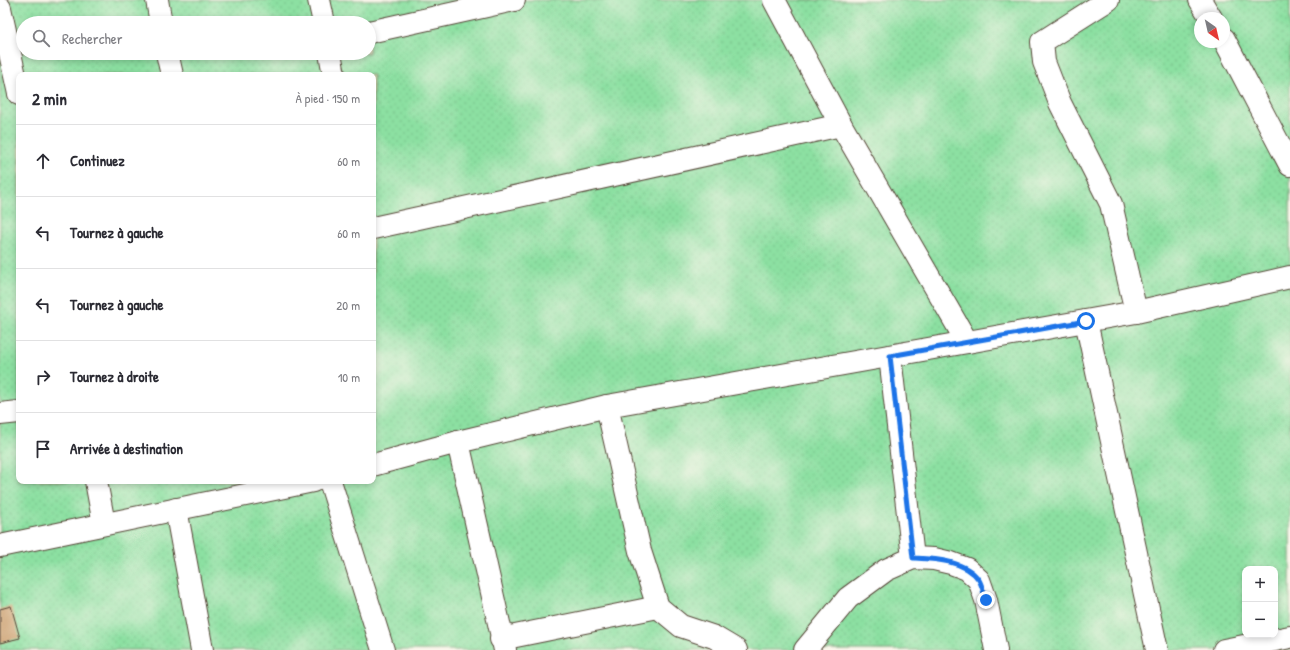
<!DOCTYPE html>
<html lang="fr">
<meta charset="utf-8">
<style>
body{margin:0;font-family:"Patrick Hand",sans-serif;background:#f2f2f3;color:#2b2b33}
.controls{position:absolute;right:12px;bottom:12px;display:grid;overflow:hidden;border-radius:8px;box-shadow:0 2px 6px #0003}
.controls button{width:36px;height:36px;display:grid;place-items:center;padding:0;border:0;border-bottom:1px solid #e1e1e2;background:#fff;color:#2b2b33;font:20px sans-serif}
.compass{position:absolute;left:1194px;top:12px;width:36px;height:36px;border-radius:50%;background:#fff;box-shadow:0 2px 6px #0003;rotate:146deg}
.stop{position:absolute;width:12px;height:12px;margin:-9px;border:3px solid #1a73e8;border-radius:50%;background:#fff}
.stop.end{background:#1a73e8;border-color:#fff;box-shadow:0 1px 4px #0008}
.list{margin:0;padding:0;list-style:none}
h2{display:flex;justify-content:space-between;align-items:center;height:52px;margin:0;padding:0 16px;font-size:17px}
h2 small{font-size:13px;font-weight:400;color:#7c7c81}
.list li{display:grid;grid-template-columns:26px 1fr auto;gap:12px;align-items:center;box-sizing:border-box;height:72px;padding:0 16px;border-top:1px solid #e1e1e2}
.list b{display:block;font-size:15px;white-space:nowrap}
.list em{font-size:13px;font-style:normal;color:#7c7c81}
.icon{flex:none;width:22px;height:22px;fill:none;stroke:currentColor;stroke-width:2;stroke-linecap:round;stroke-linejoin:round}
.map{position:relative;flex:none;width:1290px;height:650px;overflow:hidden}
.search{position:absolute;background:#fff;box-shadow:0 2px 6px #0003;left:16px;top:16px;width:360px;height:44px;display:flex;align-items:center;gap:10px;box-sizing:border-box;padding:0 14px;border-radius:22px;color:#7c7c81;font-size:15px}
.panel{position:absolute;background:#fff;box-shadow:0 2px 6px #0003;left:16px;top:72px;width:360px;height:412px;border-radius:8px}
.map>svg:first-child{display:block}
</style>
<div class="map">
<svg width="1290" height="650" viewBox="0 0 1290 650">
<defs>
<pattern id="grass-dots" width="8" height="8" patternUnits="userSpaceOnUse"><rect width="8" height="8" fill="#8ce0a2"/><path d="M2 2h.1M6 6h.1" fill="none" stroke="#7ac08b" stroke-width="1.8" stroke-linecap="round"/></pattern>
</defs>
<rect width="100%" height="100%" fill="#fbf7ec"/>
<filter id="ink" filterUnits="userSpaceOnUse"><feTurbulence type="fractalNoise" baseFrequency=".025" numOctaves="2"/><feDisplacementMap in="SourceGraphic" scale="8" xChannelSelector="R" yChannelSelector="G"/><feConvolveMatrix kernelMatrix="1 2 1 2 8 2 1 2 1" color-interpolation-filters="sRGB"/></filter>
<filter id="wash" filterUnits="userSpaceOnUse"><feTurbulence type="fractalNoise" baseFrequency=".012" numOctaves="4" result="noise"/><feDisplacementMap in="SourceGraphic" scale="16" xChannelSelector="R" yChannelSelector="G"/><feGaussianBlur stdDeviation="0.9" result="paint"/><feColorMatrix in="noise" values="0 0 0 0 0 0 0 0 0 0 0 0 0 0 0 0 0 1.4 0 .05"/><feComposite in="paint" operator="in"/></filter>
<g filter="url(#wash)">
<rect width="100%" height="100%" fill="#eadfbc"/>
<path fill="url(#grass-dots)" stroke="#648560" fill-rule="evenodd" d="M 0,0 L 1290,0 L 1290,650 L 0,650 ZM 1200,18 L 1224,18 L 1224,42 L 1200,42 ZM 23,23 L 369,23 L 369,53 L 23,53 ZM 19,75 L 373,75 L 373,481 L 19,481 ZM 1245,569 L 1275,569 L 1275,635 L 1245,635 Z"/>
<g id="blocks">
<path fill="#cda374" d="M 11,606 L 20,638 L 0,643 L 0,609 Z"/>
</g>
</g>
<g filter="url(#ink)">
<use href="#blocks" fill-opacity="0" stroke="#554536" stroke-width="1"/>
<g fill="none" stroke-linecap="round" stroke-linejoin="round">
<defs>
<g id="minor">
<path d="M 157,0 L 161,23"/>
<path d="M 319,0 L 324,23"/>
<path d="M 774,0 L 841,125 L 967,342"/>
<path d="M 1108,0 L 1042,42 L 1044,62 L 1060,103 L 1111,204 L 1136,312"/>
<path d="M 1200,0 L 1211,18"/>
<path d="M 0,8 L 19,94"/>
<path d="M 369,32 L 514,0"/>
<path d="M 1224,39 L 1290,165"/>
<path d="M 167,53 L 172,75"/>
<path d="M 330,53 L 334,75"/>
<path d="M 373,228 L 841,125"/>
<path d="M 1086,321 L 1157,650"/>
<path d="M 890,356 L 913,558"/>
<path d="M 607,406 L 640,551 L 658,607 L 681,626 L 714,637 L 736,650"/>
<path d="M 0,414 L 19,412"/>
<path d="M 458,442 L 505,650"/>
<path d="M 373,465 L 458,442 L 607,406 L 1136,312 L 1290,277"/>
<path d="M 96,481 L 104,524"/>
<path d="M 330,481 L 383,650"/>
<path d="M 176,509 L 202,650"/>
<path d="M 0,546 L 313,481"/>
<path d="M 501,639 L 658,607"/>
<path d="M 805,650 L 848,598 L 886,570 L 913,558 L 934,559 L 951,563 L 967,569 L 979,580 L 986,600 L 996,650"/>
<path d="M 1224,650 L 1290,637"/>
</g>
</defs>
<use href="#minor" stroke="#554536" stroke-width="24"/>
<use href="#minor" stroke="#fff" stroke-width="22"/>
</g>
</g>
<g fill="none" stroke-linecap="round" stroke-linejoin="round" filter="url(#ink)">
<path stroke="#1a73e8" stroke-width="5" d="M 986,600 C 984,594 982,585 979,580 C 966,560 934,559 913,558 L 890,356 L 1086,321"/>
</g>
</svg>
<div class="controls">
<button>+</button>
<button>−</button>
</div>
<svg class="compass" viewBox="-18 -18 36 36"><path d="M0-13l5 13h-10z" fill="#e53935"/><path d="M0 13l5-13h-10z" fill="#7c7c81"/></svg>
<div class="stop" style="left:1086px;top:321px"></div>
<div class="stop end" style="left:986px;top:600px"></div>
<div class="search"><svg class="icon" aria-label="search" viewBox="0 0 24 24"><circle cx="10" cy="10" r="6"/><path d="M15 15l6 6"/></svg>Rechercher</div>
<section class="panel">
<h2>2 min<small>À pied · 150 m</small></h2>
<ul class="list">
<li><svg class="icon" aria-label="ahead" viewBox="0 0 24 24"><path d="M12 20V5M6 11l6-6 6 6"/></svg><div><b>Continuez</b></div><em>60 m</em></li>
<li><svg class="icon" aria-label="left" viewBox="0 0 24 24"><path d="M17 20v-9H6M10 6l-5 5 5 5"/></svg><div><b>Tournez à gauche</b></div><em>60 m</em></li>
<li><svg class="icon" aria-label="left" viewBox="0 0 24 24"><path d="M17 20v-9H6M10 6l-5 5 5 5"/></svg><div><b>Tournez à gauche</b></div><em>20 m</em></li>
<li><svg class="icon" aria-label="right" viewBox="0 0 24 24"><path d="M7 20v-9h11M14 6l5 5-5 5"/></svg><div><b>Tournez à droite</b></div><em>10 m</em></li>
<li><svg class="icon" aria-label="arrive" viewBox="0 0 24 24"><path d="M6 21V4h12l-3 4 3 4H6"/></svg><div><b>Arrivée à destination</b></div></li>
</ul>
</section>
</div>
